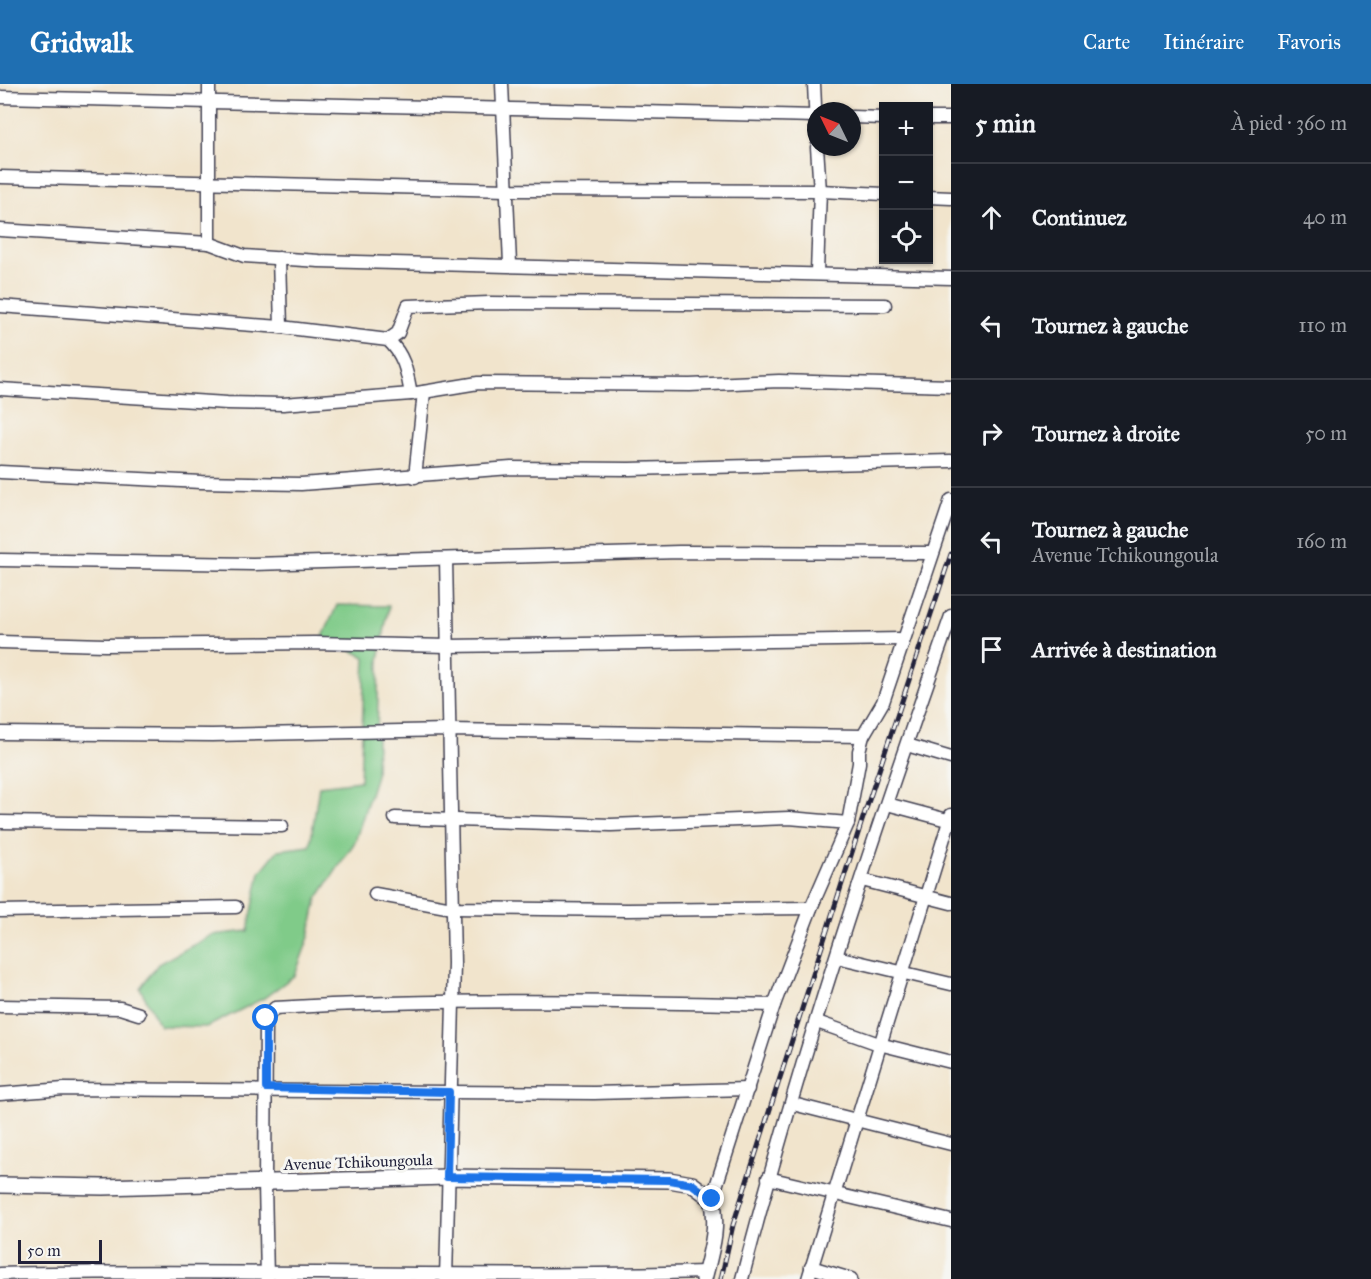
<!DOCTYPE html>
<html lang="fr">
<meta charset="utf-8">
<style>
body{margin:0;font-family:"IM FELL Great Primer",serif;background:#242831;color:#f1f3f6}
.controls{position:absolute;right:18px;top:18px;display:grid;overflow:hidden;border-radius:0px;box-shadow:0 2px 4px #0004}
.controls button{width:54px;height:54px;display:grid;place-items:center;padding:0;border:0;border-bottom:2px solid #363941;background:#171b24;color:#f1f3f6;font:30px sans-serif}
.compass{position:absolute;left:807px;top:18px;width:54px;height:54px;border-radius:50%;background:#171b24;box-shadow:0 2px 4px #0004;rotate:313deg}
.scale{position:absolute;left:18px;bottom:15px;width:84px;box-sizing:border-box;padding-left:6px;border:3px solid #22223b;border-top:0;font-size:16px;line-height:21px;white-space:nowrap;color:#22223b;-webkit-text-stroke:4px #f6f6f2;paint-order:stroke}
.stop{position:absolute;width:18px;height:18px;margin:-14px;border:4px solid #1a73e8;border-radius:50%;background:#fff}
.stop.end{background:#1a73e8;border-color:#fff;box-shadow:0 2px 6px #0008}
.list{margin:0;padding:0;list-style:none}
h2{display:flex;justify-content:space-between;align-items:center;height:78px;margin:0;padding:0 24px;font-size:26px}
h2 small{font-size:20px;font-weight:400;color:#9ea1a6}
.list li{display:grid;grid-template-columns:39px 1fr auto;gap:18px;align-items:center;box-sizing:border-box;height:108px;padding:0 24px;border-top:2px solid #363941}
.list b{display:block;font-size:22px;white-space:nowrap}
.list p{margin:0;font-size:20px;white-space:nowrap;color:#9ea1a6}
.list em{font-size:20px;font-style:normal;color:#9ea1a6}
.icon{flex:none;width:33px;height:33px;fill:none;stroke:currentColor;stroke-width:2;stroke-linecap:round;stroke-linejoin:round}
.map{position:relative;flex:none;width:951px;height:1195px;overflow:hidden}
header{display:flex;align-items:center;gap:36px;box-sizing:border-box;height:84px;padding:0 30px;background:#1f6fb2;color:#fff}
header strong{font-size:28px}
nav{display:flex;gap:33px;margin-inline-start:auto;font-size:21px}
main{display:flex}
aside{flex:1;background:#171b24}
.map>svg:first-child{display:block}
</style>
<header>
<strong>Gridwalk</strong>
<nav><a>Carte</a><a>Itinéraire</a><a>Favoris</a></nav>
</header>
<main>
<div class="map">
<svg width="951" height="1195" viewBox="0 0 951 1195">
<rect width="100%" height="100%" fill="#f6f6f2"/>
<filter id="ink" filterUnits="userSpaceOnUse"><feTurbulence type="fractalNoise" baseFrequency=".0167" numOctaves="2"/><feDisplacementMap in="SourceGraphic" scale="12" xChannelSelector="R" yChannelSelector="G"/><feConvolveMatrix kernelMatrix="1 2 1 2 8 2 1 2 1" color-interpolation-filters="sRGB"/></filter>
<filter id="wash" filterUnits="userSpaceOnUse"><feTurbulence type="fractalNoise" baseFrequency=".008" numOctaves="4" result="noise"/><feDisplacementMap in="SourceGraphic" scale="24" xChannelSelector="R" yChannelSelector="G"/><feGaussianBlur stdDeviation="1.35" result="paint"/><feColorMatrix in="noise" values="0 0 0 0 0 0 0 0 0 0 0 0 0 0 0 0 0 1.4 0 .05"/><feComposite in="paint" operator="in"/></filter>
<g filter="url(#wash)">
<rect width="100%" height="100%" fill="#f1e4cc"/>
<path fill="#80cb89" stroke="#517662" stroke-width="1.5" d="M 337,521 L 389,522 L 379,576 L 376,691 L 355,758 L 317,815 L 309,853 L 295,891 L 264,914 L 207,943 L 160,942 L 140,904 L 158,880 L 212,851 L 248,847 L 260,788 L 278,766 L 310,762 L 319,702 L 360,697 L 365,573 L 323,553 Z"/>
</g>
<g filter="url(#ink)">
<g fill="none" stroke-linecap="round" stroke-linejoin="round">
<defs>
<g id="minor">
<path d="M 502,0 L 510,180"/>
<path d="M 814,0 L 816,43"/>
<path d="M 0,13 L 816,32"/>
<path d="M 852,33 L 884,34"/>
<path d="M 928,34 L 951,34"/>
<path d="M 817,63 L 820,107 L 817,188"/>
<path d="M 0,93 L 507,106 L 820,107 L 884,110"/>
<path d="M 928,113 L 951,114"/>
<path d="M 0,146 L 209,159 L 244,172 L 319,177 L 951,194"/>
<path d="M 209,159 L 209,0"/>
<path d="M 279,174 L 281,243"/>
<path d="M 0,222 L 281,243 L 388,256 C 405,272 407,289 411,310"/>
<path d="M 388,256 L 398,249 L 408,222 L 489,219 L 885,221"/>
<path d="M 0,305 L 227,319 L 283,320 L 411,310 L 478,299 L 690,301 L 779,297 L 951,302"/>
<path d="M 0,388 L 201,398 L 301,400 L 511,384 L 629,385 L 951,377"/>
<path d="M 415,393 L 424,308"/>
<path d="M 0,476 L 253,480 L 679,468 L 932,469"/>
<path d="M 0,558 L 105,561 L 314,559 L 448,562 L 903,555"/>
<path d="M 0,649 L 212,651 L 448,646 L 863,652"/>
<path d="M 907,661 L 951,674"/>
<path d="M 887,720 L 951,737"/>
<path d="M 395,734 L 611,741 L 789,734 L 848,739"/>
<path d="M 0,738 L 282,742"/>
<path d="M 862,796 L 951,819"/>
<path d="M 375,810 L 452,824 L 627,826 L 811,824"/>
<path d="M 0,827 L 236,823"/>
<path d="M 837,873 L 951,900"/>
<path d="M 0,922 L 120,924 L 139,930"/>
<path d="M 817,938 L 879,960 L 951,978"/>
<path d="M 0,1010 L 64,1005 L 594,1009 L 748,1005"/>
<path d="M 793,1020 L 951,1060"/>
<path d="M 768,1094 L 951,1137"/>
<path d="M 712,1115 L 774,921 L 811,824 L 848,739 L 859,679 L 859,667 L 863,652 L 883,618 L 951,416"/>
<path d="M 811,1183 L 851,1195"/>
<path d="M 0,1190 C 235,1184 471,1195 706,1188"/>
<path d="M 267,1195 L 265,1099 L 266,934 L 275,924 C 441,914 608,917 774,921"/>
<path d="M 446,1195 L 454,879 L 446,475"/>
<path d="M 742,1195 C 800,972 874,750 951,532"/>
<path d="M 808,1195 L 951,731"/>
</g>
<path id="tertiary" d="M 0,1101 L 103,1103 L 447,1093 L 669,1096 L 692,1100 L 712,1115 C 719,1143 711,1167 704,1195"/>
</defs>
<use href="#minor" stroke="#413f51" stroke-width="15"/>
<use href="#tertiary" stroke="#413f51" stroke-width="18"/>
<use href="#minor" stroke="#fff" stroke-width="12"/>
<use href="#tertiary" stroke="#fff" stroke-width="15"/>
<defs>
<path id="rail" d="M 721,1195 L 733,1141 L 861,740 L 951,470"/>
</defs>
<use href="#rail" stroke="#22223b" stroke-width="5"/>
<use href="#rail" stroke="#f6f6f2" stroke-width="3" stroke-dasharray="9" stroke-linecap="butt"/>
</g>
</g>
<g fill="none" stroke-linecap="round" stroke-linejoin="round" filter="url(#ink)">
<path stroke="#1a73e8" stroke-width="8" d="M 266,934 L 266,1004 L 449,1008 L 447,1093 L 669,1096 L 692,1100 L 712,1115"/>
</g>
<g text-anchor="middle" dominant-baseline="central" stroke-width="6" stroke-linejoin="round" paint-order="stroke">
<g font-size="16" fill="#22223b" stroke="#f6f6f2">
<text transform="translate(358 1078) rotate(-2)">Avenue Tchikoungoula</text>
</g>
</g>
</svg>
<div class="controls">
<button>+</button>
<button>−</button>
<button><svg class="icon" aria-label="locate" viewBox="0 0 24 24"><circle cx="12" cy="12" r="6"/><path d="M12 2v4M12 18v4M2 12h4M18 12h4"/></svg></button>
</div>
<svg class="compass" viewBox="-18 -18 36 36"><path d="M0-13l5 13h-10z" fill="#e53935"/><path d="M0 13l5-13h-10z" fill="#9ea1a6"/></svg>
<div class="scale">50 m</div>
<div class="stop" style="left:266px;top:934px"></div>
<div class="stop end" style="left:712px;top:1115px"></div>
</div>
<aside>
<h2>5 min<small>À pied · 360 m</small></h2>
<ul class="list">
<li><svg class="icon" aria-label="ahead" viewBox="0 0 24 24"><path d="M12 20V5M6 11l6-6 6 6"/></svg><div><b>Continuez</b></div><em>40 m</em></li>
<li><svg class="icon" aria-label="left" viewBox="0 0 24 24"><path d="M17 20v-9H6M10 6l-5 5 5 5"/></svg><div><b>Tournez à gauche</b></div><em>110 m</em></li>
<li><svg class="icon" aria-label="right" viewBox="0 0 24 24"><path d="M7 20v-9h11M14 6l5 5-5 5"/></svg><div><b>Tournez à droite</b></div><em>50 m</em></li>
<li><svg class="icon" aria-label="left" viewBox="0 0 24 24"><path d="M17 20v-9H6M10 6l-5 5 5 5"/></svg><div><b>Tournez à gauche</b><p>Avenue Tchikoungoula</p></div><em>160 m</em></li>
<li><svg class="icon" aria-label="arrive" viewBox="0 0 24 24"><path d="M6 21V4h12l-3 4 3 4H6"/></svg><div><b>Arrivée à destination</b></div></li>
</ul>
</aside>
</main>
